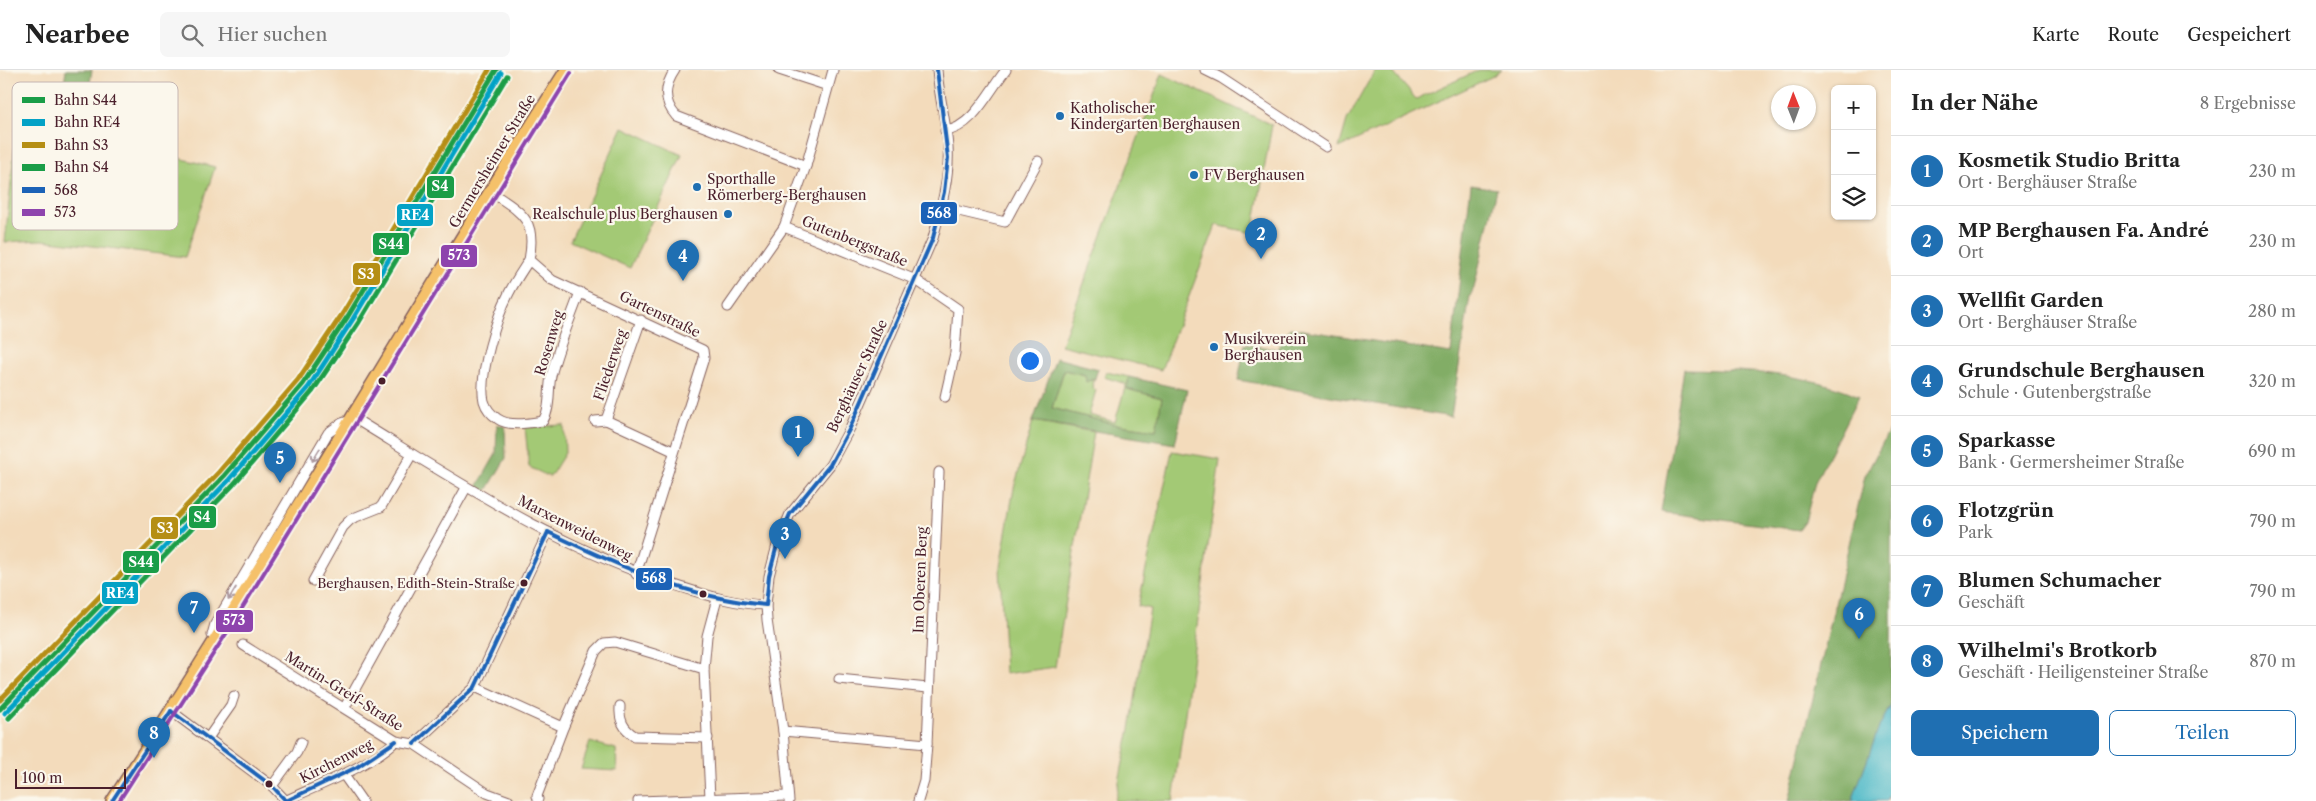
<!DOCTYPE html>
<html lang="de">
<meta charset="utf-8">
<style>
body{margin:0;font-family:"Libre Caslon Text",serif;background:#f6f6f6;color:#222}
.controls{position:absolute;right:15px;top:15px;display:grid;overflow:hidden;border-radius:8px;box-shadow:0 1px 4px #0004}
.controls button{width:45px;height:45px;display:grid;place-items:center;padding:0;border:0;border-bottom:1px solid #e0e0e0;background:#fff;color:#222;font:25px sans-serif}
.compass{position:absolute;left:1771px;top:15px;width:45px;height:45px;border-radius:50%;background:#fff;box-shadow:0 1px 4px #0004;rotate:359deg}
.scale{position:absolute;left:15px;bottom:12px;width:111px;box-sizing:border-box;padding-left:5px;border:2px solid #4a1f2b;border-top:0;font-size:14px;line-height:18px;white-space:nowrap;color:#4a1f2b;-webkit-text-stroke:4px #fbf7ec;paint-order:stroke}
.you{position:absolute;left:1029px;top:290px;width:18px;height:18px;margin:-12px;border:4px solid #fff;border-radius:50%;background:#1a73e8;box-shadow:0 0 0 8px #1a73e833}
.badge{display:grid;place-items:center;width:32px;height:32px;border-radius:50%;background:#1f6fb2;color:#fff;font-size:16px;font-weight:700}
.pin{position:absolute;translate:-50% -41px;filter:drop-shadow(0 1px 2px #0008)}
.pin::after{content:'';position:absolute;top:26px;width:18px;height:15px;background:inherit;clip-path:polygon(0 0,100% 0,50% 100%)}
.list{margin:0;padding:0;list-style:none}
h2{display:flex;justify-content:space-between;align-items:center;height:65px;margin:0;padding:0 20px;font-size:21px}
h2 small{font-size:16px;font-weight:400;color:#767676}
.list li{display:grid;grid-template-columns:32px 1fr auto;gap:15px;align-items:center;box-sizing:border-box;height:70px;padding:0 20px;border-top:1px solid #e0e0e0}
.list b{display:block;font-size:19px;white-space:nowrap}
.list p{margin:0;font-size:16px;white-space:nowrap;color:#767676}
.list em{font-size:16px;font-style:normal;color:#767676}
.actions{display:flex;gap:10px;padding:15px 20px}
.actions a{flex:1;padding:11px 0;border:1px solid #1f6fb2;border-radius:8px;text-align:center;font-size:18px;color:#1f6fb2}
.actions .main{background:#1f6fb2;color:#fff}
.icon{flex:none;width:28px;height:28px;fill:none;stroke:currentColor;stroke-width:2;stroke-linecap:round;stroke-linejoin:round}
.map{position:relative;flex:none;width:1891px;height:731px;overflow:hidden}
header{display:flex;align-items:center;gap:30px;box-sizing:border-box;height:70px;padding:0 25px;background:#fff;border-bottom:1px solid #e0e0e0}
header strong{font-size:24px}
nav{display:flex;gap:28px;margin-inline-start:auto;font-size:18px}
.search{width:350px;height:45px;background:#f6f6f6;display:flex;align-items:center;gap:12px;box-sizing:border-box;padding:0 18px;border-radius:8px;color:#767676;font-size:19px}
main{display:flex}
aside{flex:1;background:#fff}
.map>svg:first-child{display:block}
</style>
<header>
<strong>Nearbee</strong>
<div class="search"><svg class="icon" aria-label="search" viewBox="0 0 24 24"><circle cx="10" cy="10" r="6"/><path d="M15 15l6 6"/></svg>Hier suchen</div>
<nav><a>Karte</a><a>Route</a><a>Gespeichert</a></nav>
</header>
<main>
<div class="map">
<svg width="1891" height="731" viewBox="0 0 1891 731">
<rect width="100%" height="100%" fill="#fbf7ec"/>
<filter id="ink" filterUnits="userSpaceOnUse"><feTurbulence type="fractalNoise" baseFrequency=".02" numOctaves="2"/><feDisplacementMap in="SourceGraphic" scale="10" xChannelSelector="R" yChannelSelector="G"/><feConvolveMatrix kernelMatrix="1 2 1 2 8 2 1 2 1" color-interpolation-filters="sRGB"/></filter>
<filter id="wash" filterUnits="userSpaceOnUse"><feTurbulence type="fractalNoise" baseFrequency=".0096" numOctaves="4" result="noise"/><feDisplacementMap in="SourceGraphic" scale="20" xChannelSelector="R" yChannelSelector="G"/><feGaussianBlur stdDeviation="1.12" result="paint"/><feColorMatrix in="noise" values="0 0 0 0 0 0 0 0 0 0 0 0 0 0 0 0 0 1.4 0 .05"/><feComposite in="paint" operator="in"/></filter>
<g filter="url(#wash)">
<rect width="100%" height="100%" fill="#f3dbbb"/>
<g fill="#a3c974" stroke="#767450">
<path d="M 1375,0 L 1391,0 L 1416,29 L 1479,0 L 1502,0 L 1491,7 L 1339,78 L 1347,50 Z"/>
<path d="M 1162,4 L 1272,55 L 1253,163 L 1216,155 L 1161,300 L 1061,275 Z"/>
<path d="M 17,53 L 57,58 L 215,97 L 185,187 L 42,170 L 5,172 Z"/>
<path d="M 623,57 L 682,85 L 630,198 L 570,171 Z"/>
<path d="M 1064,300 L 1085,305 L 1091,311 L 1095,308 L 1092,318 L 1096,320 L 1089,345 L 1115,352 L 1126,314 L 1104,307 L 1106,302 L 1129,307 L 1127,319 L 1162,328 L 1156,360 L 1113,354 L 1052,338 Z"/>
<path d="M 1033,351 L 1094,362 L 1055,597 L 1005,604 L 1000,497 L 1014,418 Z"/>
<path d="M 564,355 L 565,383 L 550,407 L 529,397 L 525,357 Z"/>
<path d="M 1172,381 L 1220,389 L 1173,731 L 1115,731 L 1130,659 L 1150,539 L 1138,536 Z"/>
<path d="M 590,672 L 616,679 L 617,701 L 581,699 Z"/>
</g>
<g fill="#82ad66" stroke="#666648">
<path d="M 66,0 L 92,0 L 82,65 L 57,58 Z"/>
<path d="M 1471,115 L 1497,119 L 1474,218 L 1470,226 L 1451,347 L 1238,310 L 1245,274 L 1277,279 L 1290,258 L 1451,283 Z"/>
<path d="M 1056,288 L 1098,299 L 1095,308 L 1086,312 L 1085,305 L 1064,300 L 1052,338 L 1113,354 L 1156,360 L 1162,328 L 1127,319 L 1129,307 L 1187,320 L 1175,374 L 1033,351 Z"/>
<path d="M 1684,299 C 1739,300 1809,303 1859,326 L 1815,412 L 1805,452 L 1799,460 L 1661,442 Z"/>
<path d="M 497,354 L 505,357 L 506,388 L 486,422 L 477,417 L 496,384 Z"/>
<path d="M 1891,357 L 1891,635 L 1880,655 L 1852,731 L 1789,731 L 1865,406 Z"/>
</g>
<path fill="#4db9c8" stroke="#4c6c7a" d="M 1891,635 L 1891,722 L 1887,731 L 1852,731 L 1880,655 Z"/>
</g>
<g filter="url(#ink)">
<g fill="none" stroke-linecap="round" stroke-linejoin="round">
<defs>
<g id="minor">
<path d="M 675,0 C 664,16 663,31 676,46 L 806,96"/>
<path d="M 779,0 L 828,16"/>
<path d="M 833,0 L 806,96 L 784,157 L 916,210 L 958,239 L 955,283 L 945,327"/>
<path d="M 1205,0 L 1221,8 L 1326,77"/>
<path d="M 945,61 C 973,58 990,19 1006,0"/>
<path d="M 491,122 C 522,143 537,149 529,190 L 552,210 L 703,280 L 704,288 L 636,504"/>
<path d="M 942,137 L 1005,152 L 1038,91"/>
<path d="M 529,190 C 522,201 515,211 509,223 C 497,246 478,306 484,331 C 486,338 492,345 498,349 C 509,357 530,353 543,351 C 551,338 548,321 551,306 C 558,277 570,250 580,222"/>
<path d="M 728,237 L 784,157"/>
<path d="M 641,250 L 606,350 L 673,381"/>
<path d="M 352,347 C 457,411 562,481 681,517 C 709,526 736,534 766,535"/>
<path d="M 595,351 L 606,350"/>
<path d="M 313,511 L 343,457 L 351,449 L 381,437 L 412,384"/>
<path d="M 217,569 L 212,565 L 215,554 L 328,363 L 342,353 L 348,351"/>
<path d="M 243,575 L 396,671 L 414,674 L 487,723 L 509,731"/>
<path d="M 704,599 L 707,566 L 717,529"/>
<path d="M 839,609 L 928,618"/>
<path d="M 475,617 L 563,657"/>
<path d="M 620,636 C 619,650 623,659 635,666 L 708,668"/>
<path d="M 345,637 L 466,418"/>
<path d="M 171,641 L 272,716 L 286,731"/>
<path d="M 783,661 L 927,674 L 939,402"/>
<path d="M 208,668 L 231,635 L 234,626"/>
<path d="M 414,674 L 475,617 L 548,462"/>
<path d="M 343,704 L 362,731"/>
<path d="M 272,716 L 297,682 L 301,672"/>
<path d="M 538,729 L 537,726 L 563,658 L 596,581 L 604,573 L 615,572 L 704,599 L 710,728"/>
<path d="M 285,731 C 323,713 364,699 396,671"/>
<path d="M 638,731 L 788,726"/>
<path d="M 789,731 L 783,661 L 767,550 L 766,535 L 769,506 L 777,475 L 790,444 L 830,395 L 850,358 L 933,168 C 941,138 950,107 948,77 C 946,51 939,26 937,0"/>
<path d="M 918,731 L 924,711 L 927,674"/>
</g>
<path id="major" d="M 112,731 C 269,491 412,242 566,0"/>
</defs>
<use href="#minor" stroke="#85615d" stroke-width="11"/>
<use href="#major" stroke="#85615d" stroke-width="14"/>
<use href="#minor" stroke="#fff" stroke-width="9"/>
<use href="#major" stroke="#f5c16b" stroke-width="11"/>
<defs>
<g id="bus-1">
<path d="M 548,462 C 619,496 687,528 766,535"/>
<path d="M 766,535 L 769,506 L 777,475 L 790,444 L 830,395 L 850,358 L 933,168 L 944,122 L 948,88 L 937,0"/>
<path d="M 171,641 L 272,716 L 286,731"/>
<path d="M 414,674 L 475,617 L 548,462"/>
<path d="M 112,731 L 171,641"/>
<path d="M 286,731 L 357,697 L 396,671"/>
</g>
<path id="bus-2" d="M 119,731 L 233,553 L 571,3"/>
</defs>
<use href="#bus-1" stroke="#fbf7ec" stroke-width="8"/>
<use href="#bus-2" stroke="#fbf7ec" stroke-width="8"/>
<use href="#bus-1" stroke="#1b62b7" stroke-width="4"/>
<use href="#bus-2" stroke="#8e44ad" stroke-width="4"/>
<defs>
<path id="rail-1" d="M 0,639 L 224,406 L 303,314 L 348,246 L 496,0"/>
<path id="rail-2" d="M 5,643 L 229,410 L 308,318 L 353,249 L 501,3"/>
<path id="rail-3" d="M 0,630 L 219,402 L 298,310 L 343,243 L 489,0"/>
<path id="rail-4" d="M 9,648 L 233,415 L 312,322 L 359,252 L 507,6"/>
</defs>
<use href="#rail-1" stroke="#fbf7ec" stroke-width="9"/>
<use href="#rail-2" stroke="#fbf7ec" stroke-width="9"/>
<use href="#rail-3" stroke="#fbf7ec" stroke-width="9"/>
<use href="#rail-4" stroke="#fbf7ec" stroke-width="9"/>
<use href="#rail-1" stroke="#1a9d47" stroke-width="5"/>
<use href="#rail-2" stroke="#04a2c6" stroke-width="5"/>
<use href="#rail-3" stroke="#b58e14" stroke-width="5"/>
<use href="#rail-4" stroke="#1a9d47" stroke-width="5"/>
</g>
<defs><path id="oneway-shaft" d="M-6 0H5M1.5-3L5.5 0L1.5 3" fill="none" stroke-width="1.6" stroke-linecap="round" stroke-linejoin="round" transform="scale(1.25)"/></defs>
<g stroke="#ae9aa0">
<use href="#oneway-shaft" transform="translate(316 385) rotate(121)"/>
<use href="#oneway-shaft" transform="translate(232 524) rotate(121)"/>
</g>
</g>
<g fill="#1f6fb2" stroke="#fbf7ec" stroke-width="2">
<circle cx="1060" cy="46" r="5"/>
<circle cx="1194" cy="105" r="5"/>
<circle cx="697" cy="117" r="5"/>
<circle cx="728" cy="144" r="5"/>
<circle cx="1214" cy="277" r="5"/>
</g>
<g fill="#4a1f2b" stroke="#fbf7ec" stroke-width="2">
<circle cx="382" cy="311" r="4.5"/>
<circle cx="524" cy="513" r="4.5"/>
<circle cx="703" cy="524" r="4.5"/>
<circle cx="269" cy="714" r="4.5"/>
</g>
<g text-anchor="middle" dominant-baseline="central" stroke-width="4.5" stroke-linejoin="round" paint-order="stroke">
<g font-size="13" fill="#4a1f2b" stroke="#fbf7ec" text-anchor="end">
<text x="515" y="513">Berghausen, Edith-Stein-Straße</text>
</g>
<g font-size="14" fill="#4a1f2b" stroke="#fbf7ec" text-anchor="start">
<text x="1070" y="38">Katholischer<tspan x="1070" dy="16">Kindergarten Berghausen</tspan></text>
<text x="1204" y="105">FV Berghausen</text>
<text x="707" y="109">Sporthalle<tspan x="707" dy="16">Römerberg-Berghausen</tspan></text>
<text x="718" y="144" text-anchor="end">Realschule plus Berghausen</text>
<text x="1224" y="269">Musikverein<tspan x="1224" dy="16">Berghausen</tspan></text>
</g>
<g font-size="14" fill="#4a1f2b" stroke="#fbf7ec">
<text transform="translate(492 91) rotate(-59)">Germersheimer Straße</text>
<text transform="translate(855 171) rotate(22)">Gutenbergstraße</text>
<text transform="translate(660 244) rotate(26)">Gartenstraße</text>
<text transform="translate(549 273) rotate(-73)">Rosenweg</text>
<text transform="translate(610 295) rotate(-71)">Fliederweg</text>
<text transform="translate(857 306) rotate(-65)">Berghäuser Straße</text>
<text transform="translate(575 458) rotate(27)">Marxenweidenweg</text>
<text transform="translate(920 510) rotate(-88)">Im Oberen Berg</text>
<text transform="translate(344 621) rotate(32)">Martin-Greif-Straße</text>
<text transform="translate(336 691) rotate(-27)">Kirchenweg</text>
</g>
</g>
<rect x="12" y="12" width="166" height="148" rx="8" fill="#fbf7ec" stroke="#c6b6b2" stroke-width="1"/>
<rect x="22" y="27" width="23" height="6" fill="#1a9d47"/>
<rect x="22" y="49" width="23" height="7" fill="#04a2c6"/>
<rect x="22" y="72" width="23" height="6" fill="#b58e14"/>
<rect x="22" y="94" width="23" height="7" fill="#1a9d47"/>
<rect x="22" y="117" width="23" height="6" fill="#1b62b7"/>
<rect x="22" y="139" width="23" height="7" fill="#8e44ad"/>
<g font-size="14" fill="#4a1f2b">
<text x="54" y="35">Bahn S44</text>
<text x="54" y="57">Bahn RE4</text>
<text x="54" y="80">Bahn S3</text>
<text x="54" y="102">Bahn S4</text>
<text x="54" y="125">568</text>
<text x="54" y="147">573</text>
</g>
<g stroke="#fbf7ec" stroke-width="2">
<rect x="426" y="105" width="29" height="24" rx="5" fill="#1a9d47"/>
<rect x="920" y="131" width="38" height="24" rx="5" fill="#1b62b7"/>
<rect x="396" y="133" width="38" height="24" rx="5" fill="#04a2c6"/>
<rect x="372" y="162" width="38" height="24" rx="5" fill="#1a9d47"/>
<rect x="440" y="174" width="38" height="24" rx="5" fill="#8e44ad"/>
<rect x="352" y="192" width="29" height="24" rx="5" fill="#b58e14"/>
<rect x="188" y="435" width="29" height="24" rx="5" fill="#1a9d47"/>
<rect x="150" y="446" width="29" height="24" rx="5" fill="#b58e14"/>
<rect x="122" y="480" width="38" height="24" rx="5" fill="#1a9d47"/>
<rect x="635" y="497" width="38" height="24" rx="5" fill="#1b62b7"/>
<rect x="101" y="511" width="38" height="24" rx="5" fill="#04a2c6"/>
<rect x="215" y="539" width="39" height="24" rx="5" fill="#8e44ad"/>
</g>
<g font-size="14" text-anchor="middle" font-weight="bold" fill="#fff">
<text x="440" y="121">S4</text>
<text x="939" y="148">568</text>
<text x="415" y="150">RE4</text>
<text x="391" y="179">S44</text>
<text x="459" y="190">573</text>
<text x="366" y="209">S3</text>
<text x="202" y="452">S4</text>
<text x="165" y="463">S3</text>
<text x="141" y="497">S44</text>
<text x="654" y="513">568</text>
<text x="120" y="528">RE4</text>
<text x="234" y="555">573</text>
</g>
</svg>
<div class="controls">
<button>+</button>
<button>−</button>
<button><svg class="icon" aria-label="layers" viewBox="0 0 24 24"><path d="M12 4l9 5-9 5-9-5zM3 14l9 5 9-5"/></svg></button>
</div>
<svg class="compass" viewBox="-18 -18 36 36"><path d="M0-13l5 13h-10z" fill="#e53935"/><path d="M0 13l5-13h-10z" fill="#767676"/></svg>
<div class="scale">100 m</div>
<div class="you"></div>
<div class="pin badge" style="left:798px;top:387px">1</div>
<div class="pin badge" style="left:1261px;top:189px">2</div>
<div class="pin badge" style="left:785px;top:489px">3</div>
<div class="pin badge" style="left:683px;top:211px">4</div>
<div class="pin badge" style="left:280px;top:413px">5</div>
<div class="pin badge" style="left:1859px;top:569px">6</div>
<div class="pin badge" style="left:194px;top:563px">7</div>
<div class="pin badge" style="left:154px;top:688px">8</div>
</div>
<aside>
<h2>In der Nähe<small>8 Ergebnisse</small></h2>
<ul class="list">
<li><span class="badge">1</span><div><b>Kosmetik Studio Britta</b><p>Ort · Berghäuser Straße</p></div><em>230 m</em></li>
<li><span class="badge">2</span><div><b>MP Berghausen Fa. André</b><p>Ort</p></div><em>230 m</em></li>
<li><span class="badge">3</span><div><b>Wellfit Garden</b><p>Ort · Berghäuser Straße</p></div><em>280 m</em></li>
<li><span class="badge">4</span><div><b>Grundschule Berghausen</b><p>Schule · Gutenbergstraße</p></div><em>320 m</em></li>
<li><span class="badge">5</span><div><b>Sparkasse</b><p>Bank · Germersheimer Straße</p></div><em>690 m</em></li>
<li><span class="badge">6</span><div><b>Flotzgrün</b><p>Park</p></div><em>790 m</em></li>
<li><span class="badge">7</span><div><b>Blumen Schumacher</b><p>Geschäft</p></div><em>790 m</em></li>
<li><span class="badge">8</span><div><b>Wilhelmi's Brotkorb</b><p>Geschäft · Heiligensteiner Straße</p></div><em>870 m</em></li>
</ul>
<div class="actions"><a class="main">Speichern</a><a>Teilen</a></div>
</aside>
</main>
